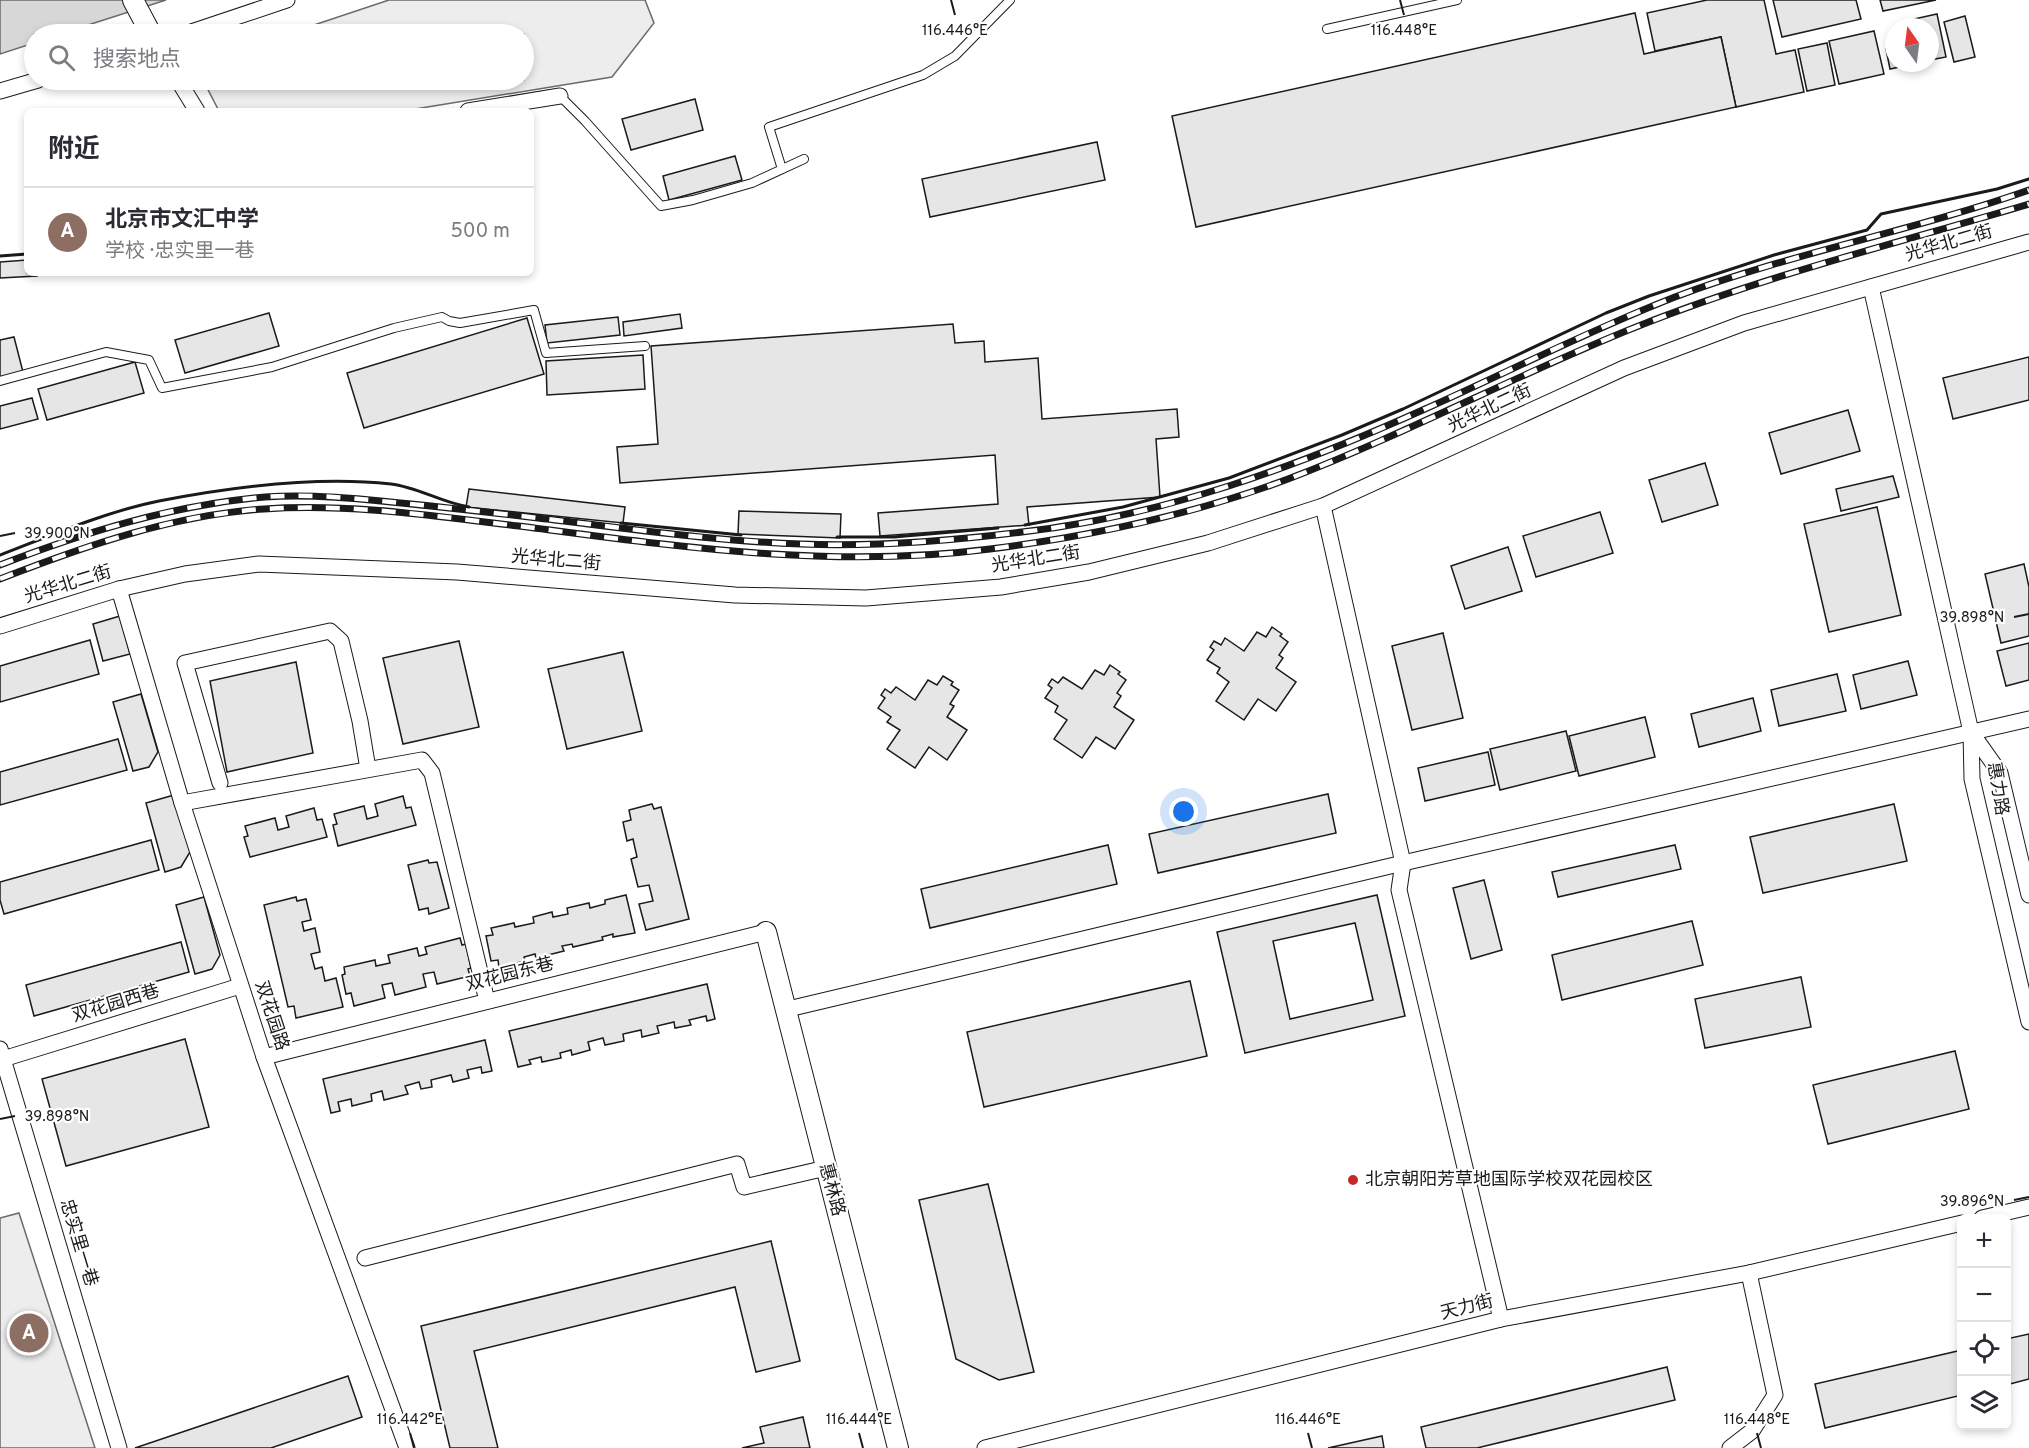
<!DOCTYPE html>
<html lang="zh">
<meta charset="utf-8">
<style>
body{margin:0;font-family:Overpass,"Noto Sans SC",sans-serif;background:#f2f2f3;color:#2b2b33}
.controls{position:absolute;right:18px;bottom:18px;display:grid;overflow:hidden;border-radius:9px;box-shadow:0 3px 9px #0003}
.controls button{width:54px;height:54px;display:grid;place-items:center;padding:0;border:0;border-bottom:2px solid #e1e1e2;background:#fff;color:#2b2b33;font:30px sans-serif}
.compass{position:absolute;left:1885px;top:18px;width:54px;height:54px;border-radius:50%;background:#fff;box-shadow:0 3px 9px #0003;rotate:346deg}
.you{position:absolute;left:1184px;top:812px;width:21px;height:21px;margin:-15px;border:4px solid #fff;border-radius:50%;background:#1a73e8;box-shadow:0 0 0 9px #1a73e833}
.badge{display:grid;place-items:center;width:39px;height:39px;border-radius:50%;background:#c62828;color:#fff;font-size:20px;font-weight:700}
.pin{position:absolute;translate:-50% -50%;border:3px solid #fff;box-shadow:0 2px 6px #0006}
.list{margin:0;padding:0;list-style:none}
h2{display:flex;justify-content:space-between;align-items:center;height:78px;margin:0;padding:0 24px;font-size:26px}
h2 small{font-size:20px;font-weight:400;color:#7c7c81}
.list li{display:grid;grid-template-columns:39px 1fr auto;gap:18px;align-items:center;box-sizing:border-box;height:90px;padding:0 24px;border-top:2px solid #e1e1e2}
.list b{display:block;font-size:22px;white-space:nowrap}
.list p{margin:0;font-size:20px;white-space:nowrap;color:#7c7c81}
.list em{font-size:20px;font-style:normal;color:#7c7c81}
.icon{flex:none;width:33px;height:33px;fill:none;stroke:currentColor;stroke-width:2;stroke-linecap:round;stroke-linejoin:round}
.map{position:relative;flex:none;width:2029px;height:1448px;overflow:hidden}
.search{position:absolute;background:#fff;box-shadow:0 3px 9px #0003;left:24px;top:24px;width:510px;height:66px;display:flex;align-items:center;gap:15px;box-sizing:border-box;padding:0 21px;border-radius:33px;color:#7c7c81;font-size:22px}
.panel{position:absolute;background:#fff;box-shadow:0 3px 9px #0003;left:24px;top:108px;width:510px;height:168px;border-radius:9px}
.map>svg:first-child{display:block}
</style>
<div class="map">
<svg width="2029" height="1448" viewBox="0 0 2029 1448">
<rect width="100%" height="100%" fill="#fff"/>
<g fill="#ededed" stroke="#6a6a6a" stroke-width="1.5">
<path d="M 389,0 L 645,0 L 654,23 L 612,77 L 403,111 L 219,111 L 203,80 L 524,80 L 524,34 L 287,34 Z"/>
<path d="M 19,1213 L 95,1448 L 0,1448 L 0,1218 Z"/>
</g>
<path fill="#d7d7d7" stroke="#6a6a6a" stroke-width="1.5" d="M 0,0 L 166,0 L 60,34 L 34,34 L 34,43 L 0,54 Z"/>
<g fill="#e6e6e6" stroke="#1a1a1a" stroke-width="1.5" fill-rule="evenodd">
<path d="M 1707,0 L 1764,0 L 1776,54 L 1795,50 L 1804,92 L 1736,107 L 1721,37 L 1655,51 L 1647,13 Z"/>
<path d="M 1773,0 L 1856,0 L 1861,19 L 1782,37 Z"/>
<path d="M 1880,0 L 1936,0 L 1883,11 Z"/>
<path d="M 1635,13 L 1644,54 L 1721,37 L 1736,107 L 1196,227 L 1172,116 Z"/>
<path d="M 1937,14 L 1946,57 L 1930,60 L 1930,27 L 1916,27 L 1914,19 Z"/>
<path d="M 1965,16 L 1975,57 L 1954,62 L 1944,22 Z"/>
<path d="M 1874,31 L 1884,74 L 1839,84 L 1829,41 Z"/>
<path d="M 1827,43 L 1835,85 L 1807,91 L 1798,49 Z"/>
<path d="M 1894,47 L 1894,63 L 1918,63 L 1890,69 L 1886,49 Z"/>
<path d="M 695,99 L 703,130 L 631,150 L 622,119 Z"/>
<path d="M 1097,142 L 1105,180 L 930,217 L 922,179 Z"/>
<path d="M 735,156 L 742,180 L 669,200 L 663,176 Z"/>
<path d="M 27,260 L 27,273 L 37,273 L 37,276 L 0,278 L 0,262 Z"/>
<path d="M 269,313 L 279,346 L 185,373 L 175,340 Z"/>
<path d="M 680,314 L 682,328 L 624,336 L 623,322 Z"/>
<path d="M 618,317 L 620,335 L 547,343 L 545,325 Z"/>
<path d="M 527,318 L 544,374 L 364,428 L 347,373 Z"/>
<path d="M 953,324 L 955,343 L 984,341 L 985,362 L 1038,358 L 1042,419 L 1177,409 L 1179,437 L 1156,439 L 1160,497 L 1027,507 L 1029,525 L 880,536 L 878,513 L 998,504 L 995,455 L 620,483 L 617,447 L 658,444 L 651,346 Z"/>
<path d="M 14,337 L 23,372 L 0,378 L 0,340 Z"/>
<path d="M 643,355 L 645,389 L 547,395 L 546,361 Z"/>
<path d="M 2029,357 L 2029,400 L 1953,419 L 1943,378 Z"/>
<path d="M 135,362 L 144,393 L 47,420 L 38,389 Z"/>
<path d="M 32,398 L 38,419 L 0,429 L 0,406 Z"/>
<path d="M 1848,410 L 1860,451 L 1781,474 L 1769,433 Z"/>
<path d="M 1705,463 L 1718,505 L 1662,522 L 1649,480 Z"/>
<path d="M 1893,476 L 1899,497 L 1841,511 L 1836,489 Z"/>
<path d="M 469,489 L 625,507 L 623,523 L 466,507 Z"/>
<path d="M 1877,507 L 1901,615 L 1829,632 L 1804,524 Z"/>
<path d="M 739,511 L 841,514 L 840,538 L 738,534 Z"/>
<path d="M 1600,512 L 1613,553 L 1536,577 L 1523,536 Z"/>
<path d="M 1508,547 L 1522,591 L 1465,609 L 1451,566 Z"/>
<path d="M 2024,564 L 2029,587 L 2029,636 L 2001,643 L 1985,574 Z"/>
<path d="M 120,616 L 130,654 L 103,661 L 93,624 Z"/>
<path d="M 1272,627 L 1282,634 L 1280,636 L 1288,642 L 1279,655 L 1283,658 L 1276,668 L 1296,682 L 1276,711 L 1258,699 L 1244,720 L 1216,701 L 1229,682 L 1217,673 L 1220,668 L 1207,660 L 1214,650 L 1210,647 L 1214,641 L 1221,645 L 1225,638 L 1244,651 L 1257,632 L 1266,637 Z"/>
<path d="M 1443,633 L 1463,718 L 1412,730 L 1392,646 Z"/>
<path d="M 90,640 L 99,674 L 0,702 L 0,666 Z"/>
<path d="M 459,641 L 479,727 L 403,744 L 383,658 Z"/>
<path d="M 2029,643 L 2029,680 L 2006,686 L 1997,651 Z"/>
<path d="M 623,652 L 642,731 L 567,749 L 548,669 Z"/>
<path d="M 1908,661 L 1917,695 L 1861,709 L 1853,675 Z"/>
<path d="M 296,662 L 313,753 L 227,772 L 210,681 Z"/>
<path d="M 1110,665 L 1120,672 L 1118,674 L 1126,680 L 1117,693 L 1121,696 L 1114,707 L 1134,720 L 1115,749 L 1096,737 L 1082,758 L 1054,739 L 1067,720 L 1055,712 L 1058,706 L 1045,698 L 1052,688 L 1048,685 L 1052,679 L 1058,683 L 1063,677 L 1082,689 L 1095,670 L 1104,675 Z"/>
<path d="M 1837,674 L 1846,711 L 1779,726 L 1771,690 Z"/>
<path d="M 943,676 L 953,682 L 951,685 L 959,690 L 950,704 L 954,706 L 947,717 L 967,730 L 947,760 L 929,747 L 915,768 L 887,749 L 900,730 L 887,722 L 891,717 L 878,708 L 885,698 L 881,695 L 885,689 L 891,693 L 896,687 L 915,700 L 928,680 L 937,685 Z"/>
<path d="M 141,694 L 158,752 L 149,767 L 133,771 L 113,702 Z"/>
<path d="M 1753,698 L 1761,731 L 1699,747 L 1691,714 Z"/>
<path d="M 1645,717 L 1655,757 L 1579,776 L 1569,736 Z"/>
<path d="M 1566,731 L 1576,771 L 1500,790 L 1490,749 Z"/>
<path d="M 118,739 L 127,770 L 0,805 L 0,772 Z"/>
<path d="M 1488,752 L 1495,785 L 1425,801 L 1418,768 Z"/>
<path d="M 1328,794 L 1336,833 L 1158,873 L 1149,834 Z"/>
<path d="M 174,795 L 190,852 L 181,867 L 165,872 L 146,803 Z"/>
<path d="M 403,796 L 406,808 L 411,807 L 416,825 L 338,846 L 333,825 L 337,824 L 334,814 L 364,806 L 367,819 L 378,816 L 375,804 Z"/>
<path d="M 652,804 L 654,809 L 661,807 L 689,919 L 646,930 L 639,904 L 653,901 L 649,885 L 638,887 L 631,859 L 637,857 L 633,839 L 627,841 L 623,822 L 631,820 L 629,810 Z"/>
<path d="M 1894,804 L 1907,861 L 1763,893 L 1750,837 Z"/>
<path d="M 314,808 L 317,820 L 322,819 L 327,837 L 250,857 L 244,837 L 248,836 L 245,826 L 275,818 L 278,830 L 289,827 L 286,816 Z"/>
<path d="M 151,840 L 159,870 L 4,914 L 0,900 L 0,882 Z"/>
<path d="M 1108,845 L 1117,884 L 930,928 L 921,889 Z"/>
<path d="M 1675,845 L 1681,869 L 1558,897 L 1552,872 Z"/>
<path d="M 428,860 L 429,863 L 437,862 L 449,908 L 429,914 L 428,908 L 419,910 L 408,865 Z"/>
<path d="M 1484,880 L 1502,950 L 1471,959 L 1453,888 Z"/>
<path d="M 626,895 L 635,933 L 613,937 L 613,934 L 602,937 L 603,940 L 573,947 L 572,944 L 562,946 L 564,951 L 536,958 L 535,954 L 524,957 L 525,961 L 499,967 L 498,960 L 491,961 L 486,936 L 493,935 L 491,928 L 514,923 L 515,927 L 534,923 L 533,917 L 552,912 L 553,917 L 568,914 L 567,908 L 589,903 L 590,908 L 605,904 L 605,900 Z"/>
<path d="M 1377,895 L 1405,1016 L 1245,1053 L 1217,932 ZM 1355,923 L 1373,1000 L 1290,1019 L 1273,941 Z"/>
<path d="M 204,897 L 220,955 L 212,969 L 195,974 L 176,905 Z"/>
<path d="M 296,897 L 297,901 L 306,899 L 311,920 L 302,922 L 304,931 L 315,928 L 320,952 L 311,954 L 315,969 L 322,967 L 325,981 L 336,978 L 343,1007 L 296,1018 L 294,1006 L 288,1007 L 264,905 Z"/>
<path d="M 1692,921 L 1703,965 L 1562,1000 L 1552,955 Z"/>
<path d="M 460,938 L 462,945 L 466,944 L 471,968 L 468,969 L 470,976 L 437,984 L 434,972 L 423,974 L 426,987 L 395,995 L 392,983 L 382,985 L 385,998 L 354,1006 L 351,993 L 346,994 L 342,975 L 345,974 L 344,967 L 375,960 L 376,966 L 390,963 L 388,955 L 417,948 L 419,956 L 427,954 L 425,947 Z"/>
<path d="M 181,942 L 189,972 L 34,1016 L 26,985 Z"/>
<path d="M 1801,977 L 1811,1027 L 1705,1048 L 1695,999 Z"/>
<path d="M 1190,981 L 1207,1056 L 984,1107 L 967,1032 Z"/>
<path d="M 707,984 L 715,1019 L 707,1021 L 706,1016 L 689,1020 L 691,1025 L 675,1028 L 674,1022 L 657,1026 L 659,1033 L 642,1037 L 641,1030 L 623,1034 L 624,1041 L 605,1045 L 603,1038 L 588,1042 L 590,1050 L 572,1055 L 571,1050 L 560,1053 L 561,1058 L 542,1062 L 541,1057 L 529,1060 L 531,1064 L 518,1067 L 509,1031 Z"/>
<path d="M 185,1039 L 209,1127 L 66,1166 L 42,1079 Z"/>
<path d="M 485,1040 L 492,1071 L 482,1073 L 481,1067 L 467,1070 L 469,1078 L 453,1082 L 451,1075 L 431,1080 L 432,1087 L 421,1089 L 419,1082 L 405,1086 L 408,1094 L 384,1100 L 382,1091 L 371,1094 L 372,1101 L 352,1106 L 351,1099 L 338,1102 L 340,1111 L 331,1113 L 323,1079 Z"/>
<path d="M 1955,1051 L 1969,1109 L 1828,1144 L 1813,1085 Z"/>
<path d="M 988,1184 L 1034,1372 L 999,1380 L 956,1359 L 919,1200 Z"/>
<path d="M 771,1241 L 800,1361 L 756,1372 L 735,1287 L 474,1351 L 498,1448 L 450,1448 L 421,1326 Z"/>
<path d="M 2029,1334 L 2029,1379 L 2006,1385 L 2006,1339 Z"/>
<path d="M 1962,1350 L 1962,1395 L 1825,1428 L 1815,1384 Z"/>
<path d="M 1667,1367 L 1675,1400 L 1477,1448 L 1426,1448 L 1421,1427 Z"/>
<path d="M 348,1376 L 362,1417 L 271,1448 L 135,1448 Z"/>
<path d="M 803,1417 L 810,1448 L 742,1448 L 764,1443 L 760,1427 Z"/>
<path d="M 1382,1436 L 1384,1448 L 1328,1448 Z"/>
</g>
<g fill="none" stroke-linecap="round" stroke-linejoin="round">
<defs>
<g id="service">
<path d="M 1327,29 L 1457,0"/>
<path d="M 560,96 L 585,121 L 661,206 L 693,200 L 752,183 L 804,159"/>
<path d="M 782,169 L 769,127 L 923,75 L 955,56 L 1010,0"/>
<path d="M 0,381 L 106,352 L 149,360 L 162,388 L 272,367 L 394,328 L 442,317 L 449,321 L 460,323 L 534,310 L 546,353 L 645,346"/>
</g>
<g id="minor">
<path d="M 185,34 L 287,0"/>
<path d="M 178,80 L 197,111"/>
<path d="M 0,91 L 38,80"/>
<path d="M 468,111 L 560,96"/>
<path d="M 1871,287 L 1971,732 L 1972,779 L 2029,1022"/>
<path d="M 1323,506 L 1403,863 L 1399,890 L 1501,1319"/>
<path d="M 119,589 L 182,803 L 264,1057 L 407,1448"/>
<path d="M 0,626 L 119,589 L 185,574 L 259,564 L 457,572 L 735,595 L 866,598 L 1001,587 L 1089,572 L 1208,543 L 1323,506 L 1624,368 L 1744,323 L 2029,242"/>
<path d="M 1971,732 L 2000,773 L 2029,895"/>
<path d="M 220,783 L 185,663 L 330,631 L 341,641 L 360,721 L 368,769"/>
<path d="M 182,803 L 422,760 L 432,773 L 487,1001"/>
<path d="M 784,1010 L 1403,863 L 2029,719"/>
<path d="M 0,1049 L 119,1448"/>
<path d="M 264,1057 L 766,932"/>
<path d="M 3,1059 L 240,986"/>
<path d="M 1982,1218 L 2029,1207"/>
<path d="M 365,1258 L 737,1164 L 744,1187 L 826,1168"/>
<path d="M 985,1448 L 1501,1319 L 1749,1273 L 1962,1223"/>
<path d="M 1730,1448 L 1752,1431 L 1775,1395 L 1749,1273"/>
</g>
<g id="tertiary">
<path d="M 133,0 L 151,34"/>
<path d="M 766,932 L 898,1448"/>
</g>
</defs>
<use href="#service" stroke="#1a1a1a" stroke-width="10"/>
<use href="#minor" stroke="#1a1a1a" stroke-width="17"/>
<use href="#tertiary" stroke="#1a1a1a" stroke-width="22"/>
<use href="#service" stroke="#fff" stroke-width="8"/>
<use href="#minor" stroke="#fff" stroke-width="15"/>
<use href="#tertiary" stroke="#fff" stroke-width="20"/>
<defs>
<g id="rail">
<path d="M 0,565 C 85,532 173,505 265,497 C 304,494 342,497 381,501 C 433,506 486,512 538,518 C 626,528 713,541 801,544 C 875,547 949,541 1022,532 C 1163,516 1296,467 1425,409 C 1508,372 1590,330 1675,297 C 1791,253 1913,231 2029,190"/>
<path d="M 0,579 C 85,546 173,515 264,509 C 352,503 441,517 527,527 C 681,547 835,569 990,549 C 1092,536 1192,515 1288,479 C 1406,434 1518,374 1636,327 C 1764,276 1898,243 2029,204"/>
</g>
</defs>
<use href="#rail" stroke="#1a1a1a" stroke-width="7"/>
<use href="#rail" stroke="#fff" stroke-width="4.5" stroke-dasharray="14" stroke-linecap="butt"/>
<g stroke="#1a1a1a" stroke-width="3">
<path d="M 0,256 L 27,254"/>
<path d="M 621,523 L 741,535"/>
<path d="M 1025,525 L 1123,507 L 1229,478 L 1342,435 L 1403,409 L 1606,313 L 1649,296 L 1774,255 L 1867,230 L 1881,214 L 1997,189 L 2029,179"/>
<path d="M 837,537 L 894,537 L 998,528"/>
<path d="M 0,555 C 52,535 105,512 159,501 C 231,487 318,476 391,484 C 417,487 443,503 469,507"/>
</g>
</g>
<path fill="none" stroke="#1a1a1a" stroke-width="2" d="M 951,0 L 955,15M 1400,0 L 1404,15M 0,536 L 15,533M 2014,617 L 2029,614M 0,1119 L 15,1116M 2014,1200 L 2029,1197M 410,1433 L 414,1448M 859,1433 L 863,1448M 1308,1433 L 1312,1448M 1757,1433 L 1761,1448"/>
<circle fill="#c62828" stroke="#fff" stroke-width="2" cx="1353" cy="1180" r="6"/>
<g text-anchor="middle" dominant-baseline="central" stroke-width="4.5" stroke-linejoin="round" paint-order="stroke">
<g font-size="18" fill="#1a1a1a" stroke="#fff">
<text transform="translate(1949 244) rotate(-16)">光华北二街</text>
<text transform="translate(1490 409) rotate(-25)">光华北二街</text>
<text transform="translate(1036 560) rotate(-9)">光华北二街</text>
<text transform="translate(556 561) rotate(5)">光华北二街</text>
<text transform="translate(68 585) rotate(-17)">光华北二街</text>
<text transform="translate(1997 789) rotate(81)">惠力路</text>
<text transform="translate(510 975) rotate(-14)">双花园东巷</text>
<text transform="translate(116 1004) rotate(-17)">双花园西巷</text>
<text transform="translate(271 1016) rotate(72)">双花园路</text>
<text transform="translate(831 1190) rotate(75)">惠林路</text>
<text transform="translate(78 1243) rotate(73)">忠实里一巷</text>
<text transform="translate(1467 1308) rotate(-14)">天力街</text>
</g>
<g font-size="18" fill="#1a1a1a" stroke="#fff" text-anchor="start">
<text x="1365" y="1180">北京朝阳芳草地国际学校双花园校区</text>
</g>
</g>
<g font-size="15" text-anchor="middle" fill="#1a1a1a" stroke="#fff" stroke-width="4.5" stroke-linejoin="round" paint-order="stroke">
<text x="955" y="35">116.446°E</text>
<text x="1404" y="35">116.448°E</text>
<text x="57" y="538">39.900°N</text>
<text x="1972" y="622">39.898°N</text>
<text x="57" y="1121">39.898°N</text>
<text x="1972" y="1206">39.896°N</text>
<text x="410" y="1424">116.442°E</text>
<text x="859" y="1424">116.444°E</text>
<text x="1308" y="1424">116.446°E</text>
<text x="1757" y="1424">116.448°E</text>
</g>
</svg>
<div class="controls">
<button>+</button>
<button>−</button>
<button><svg class="icon" aria-label="locate" viewBox="0 0 24 24"><circle cx="12" cy="12" r="6"/><path d="M12 2v4M12 18v4M2 12h4M18 12h4"/></svg></button>
<button><svg class="icon" aria-label="layers" viewBox="0 0 24 24"><path d="M12 4l9 5-9 5-9-5zM3 14l9 5 9-5"/></svg></button>
</div>
<svg class="compass" viewBox="-18 -18 36 36"><path d="M0-13l5 13h-10z" fill="#e53935"/><path d="M0 13l5-13h-10z" fill="#7c7c81"/></svg>
<div class="you"></div>
<div class="pin badge" style="left:29px;top:1333px;background:#8d6e63">A</div>
<div class="search"><svg class="icon" aria-label="search" viewBox="0 0 24 24"><circle cx="10" cy="10" r="6"/><path d="M15 15l6 6"/></svg>搜索地点</div>
<section class="panel">
<h2>附近<small></small></h2>
<ul class="list">
<li><span class="badge" style="background:#8d6e63">A</span><div><b>北京市文汇中学</b><p>学校 · 忠实里一巷</p></div><em>500 m</em></li>
</ul>
</section>
</div>
